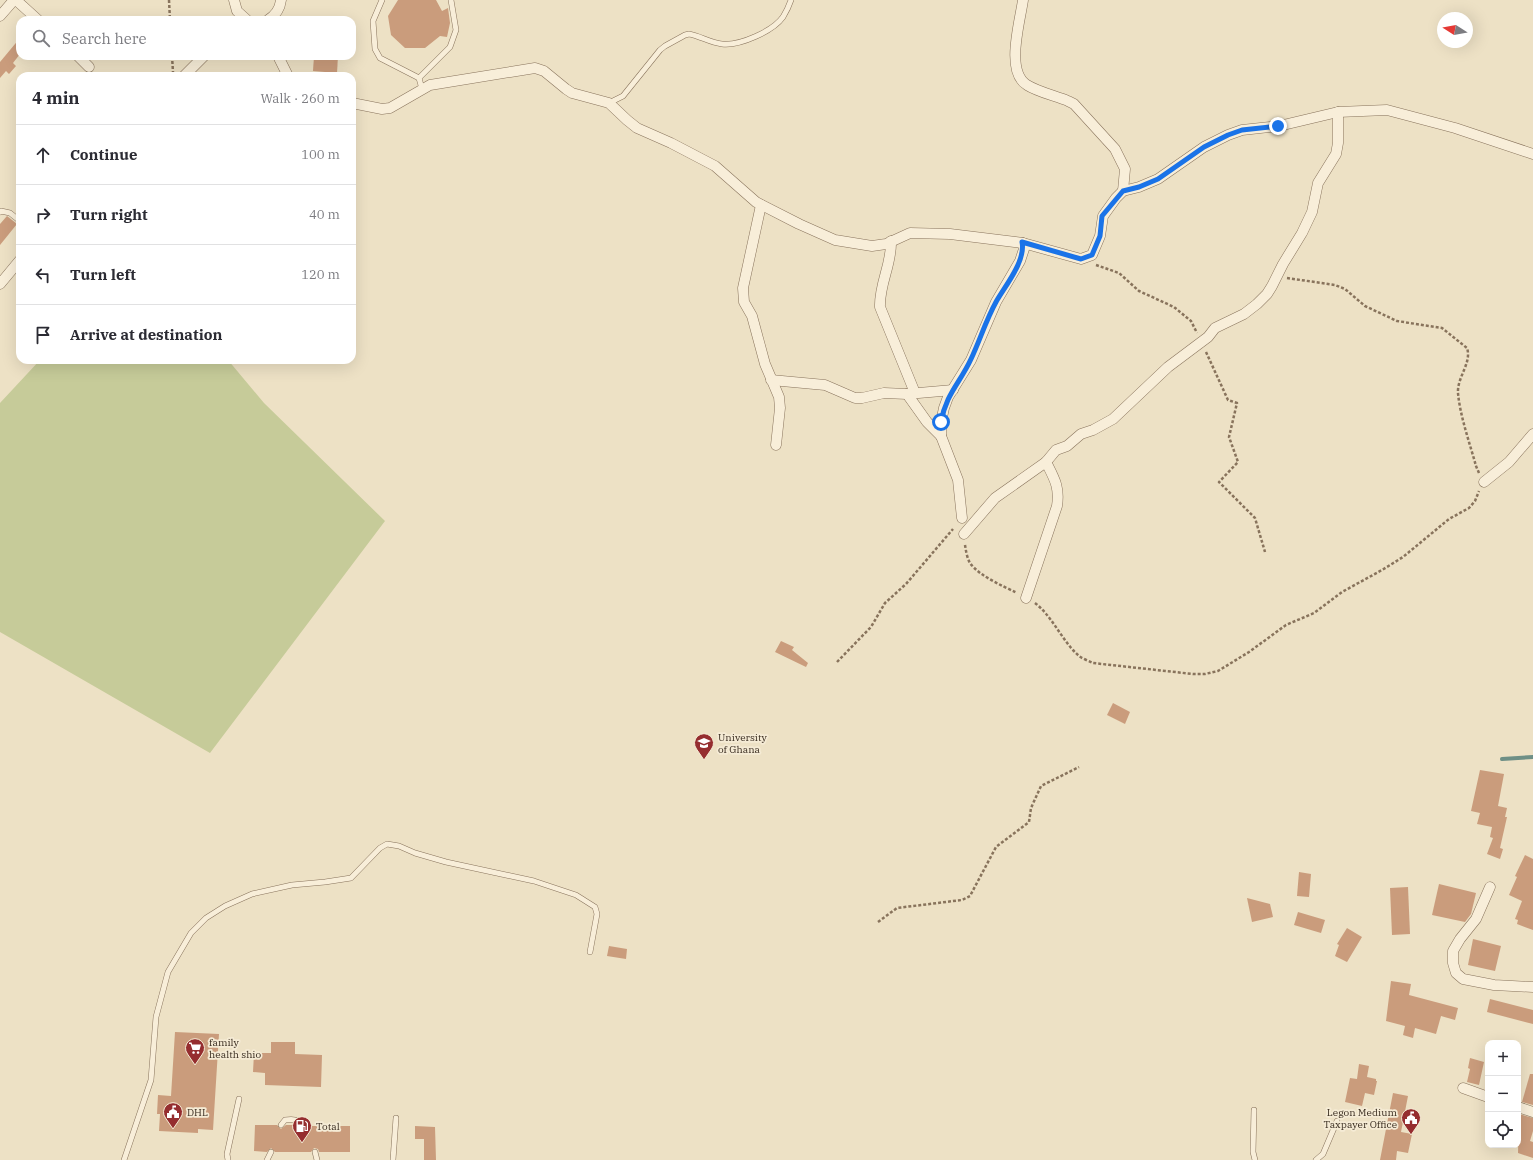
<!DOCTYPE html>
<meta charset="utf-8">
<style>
body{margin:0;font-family:"IBM Plex Serif",serif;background:#f7f7f7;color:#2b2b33}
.controls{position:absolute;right:12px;bottom:12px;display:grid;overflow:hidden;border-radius:8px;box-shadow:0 4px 16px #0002}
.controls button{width:36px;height:36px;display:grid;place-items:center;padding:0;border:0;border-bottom:1px solid #e1e1e2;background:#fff;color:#2b2b33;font:20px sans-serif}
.compass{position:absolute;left:1437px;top:12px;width:36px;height:36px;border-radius:50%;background:#fff;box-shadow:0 4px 16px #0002;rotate:281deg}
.stop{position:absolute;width:12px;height:12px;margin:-9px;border:3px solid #1a73e8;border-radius:50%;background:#fff}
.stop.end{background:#1a73e8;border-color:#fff;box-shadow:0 1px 4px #0008}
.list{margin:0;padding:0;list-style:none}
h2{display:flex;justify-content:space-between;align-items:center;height:52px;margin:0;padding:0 16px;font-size:17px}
h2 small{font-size:13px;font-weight:400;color:#7c7c81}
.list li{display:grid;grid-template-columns:26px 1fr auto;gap:12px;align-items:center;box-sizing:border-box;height:60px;padding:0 16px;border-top:1px solid #e1e1e2}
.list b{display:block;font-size:15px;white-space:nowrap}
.list em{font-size:13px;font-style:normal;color:#7c7c81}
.icon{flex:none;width:22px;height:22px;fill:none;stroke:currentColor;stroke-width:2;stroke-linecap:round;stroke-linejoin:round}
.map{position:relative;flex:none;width:1533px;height:1160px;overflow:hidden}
.search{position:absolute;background:#fff;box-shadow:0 4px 16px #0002;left:16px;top:16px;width:340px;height:44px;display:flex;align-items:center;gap:10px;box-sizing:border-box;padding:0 14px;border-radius:12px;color:#7c7c81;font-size:15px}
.panel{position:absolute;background:#fff;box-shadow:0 4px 16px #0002;left:16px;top:72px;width:340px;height:292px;border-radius:12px}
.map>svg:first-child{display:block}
</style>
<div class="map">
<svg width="1533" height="1160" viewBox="0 0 1533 1160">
<rect width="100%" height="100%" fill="#ede1c5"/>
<path fill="#c6cb99" d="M 40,360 L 228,360 L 264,403 L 385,521 L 210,753 L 0,632 L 0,403 Z"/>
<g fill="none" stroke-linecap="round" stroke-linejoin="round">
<path stroke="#6e8f86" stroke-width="4" d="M 1502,759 L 1533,757"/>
</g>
<g fill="#ca9c7c">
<path d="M 398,0 L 436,0 L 442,11 L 448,8 L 450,23 L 447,37 L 440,36 L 425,48 L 405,48 L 391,35 L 388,16 Z"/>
<path d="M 20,38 L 20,54 L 13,63 L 16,66 L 9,74 L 6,71 L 0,78 L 0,62 Z"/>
<path d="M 314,56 L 338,56 L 337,73 L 313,71 Z"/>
<path d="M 7,216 L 17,224 L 0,245 L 0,224 Z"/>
<path d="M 781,641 L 794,647 L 792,650 L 808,663 L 806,667 L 775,652 Z"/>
<path d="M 1113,703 L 1130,712 L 1125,724 L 1107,715 Z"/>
<path d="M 1480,770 L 1504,774 L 1498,806 L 1507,808 L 1505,817 L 1507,817 L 1500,848 L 1503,849 L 1500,859 L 1487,854 L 1493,838 L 1490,837 L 1492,827 L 1477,824 L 1480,813 L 1471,811 Z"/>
<path d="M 1525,855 L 1533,859 L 1533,930 L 1517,924 L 1518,920 L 1515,919 L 1522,901 L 1509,895 L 1517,877 L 1515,876 Z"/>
<path d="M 1299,872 L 1311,874 L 1309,897 L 1297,896 Z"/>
<path d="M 1439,884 L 1476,893 L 1471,914 L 1465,922 L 1432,915 Z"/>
<path d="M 1408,887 L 1410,934 L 1392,935 L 1390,888 Z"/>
<path d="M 1247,898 L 1270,904 L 1273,917 L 1252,922 Z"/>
<path d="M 1298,912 L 1325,920 L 1321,933 L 1294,925 Z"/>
<path d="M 1347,928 L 1362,937 L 1347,962 L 1335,956 L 1339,945 L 1337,944 Z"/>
<path d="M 1473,939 L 1501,946 L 1495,971 L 1468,965 Z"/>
<path d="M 609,946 L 627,949 L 626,959 L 607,956 Z"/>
<path d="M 1391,981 L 1411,984 L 1409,995 L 1458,1008 L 1455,1020 L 1441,1016 L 1436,1034 L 1415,1028 L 1413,1038 L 1403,1035 L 1405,1026 L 1386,1021 Z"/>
<path d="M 1490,999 L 1533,1010 L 1533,1024 L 1487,1012 Z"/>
<path d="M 175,1032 L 219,1034 L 213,1130 L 198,1129 L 198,1133 L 159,1131 L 160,1114 L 157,1114 L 158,1095 L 171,1096 Z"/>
<path d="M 271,1042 L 295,1042 L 295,1054 L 322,1055 L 321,1087 L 265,1085 L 265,1073 L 253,1072 L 254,1053 L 271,1053 Z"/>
<path d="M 1470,1058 L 1484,1062 L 1479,1085 L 1467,1082 L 1470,1069 L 1468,1068 Z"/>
<path d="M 1359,1064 L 1369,1066 L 1367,1077 L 1376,1079 L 1376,1081 L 1377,1081 L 1374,1095 L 1365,1093 L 1362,1106 L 1345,1102 L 1350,1078 L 1357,1079 Z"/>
<path d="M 1530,1074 L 1533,1074 L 1533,1105 L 1522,1102 Z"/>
<path d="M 1393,1093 L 1408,1096 L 1401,1132 L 1412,1134 L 1408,1153 L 1397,1151 L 1396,1160 L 1380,1160 Z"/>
<path d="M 1519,1114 L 1533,1118 L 1533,1131 L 1530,1141 L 1533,1142 L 1533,1158 L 1518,1153 Z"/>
<path d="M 255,1125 L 277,1125 L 281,1129 L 286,1125 L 297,1125 L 302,1129 L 306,1126 L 350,1126 L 350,1152 L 319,1152 L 318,1149 L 314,1148 L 311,1152 L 275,1152 L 271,1148 L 267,1152 L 254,1151 Z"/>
<path d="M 415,1126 L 435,1127 L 436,1160 L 424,1160 L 424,1139 L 415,1139 Z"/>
</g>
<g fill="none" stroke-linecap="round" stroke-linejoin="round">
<defs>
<g id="service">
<path d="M 382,0 L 373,21 L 375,49 L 380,58 L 419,78"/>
<path d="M 422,89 L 419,78 L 450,47 L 456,30 L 451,0"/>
<path d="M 609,103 L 623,96 L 660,50 L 665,46 L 685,35 L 689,34 C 700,36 711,43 722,44 C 740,46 773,31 783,17 C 786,12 789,6 791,0"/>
<path d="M 0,212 L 1,211 L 10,213 L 20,221"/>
<path d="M 1254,1110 L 1253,1152 L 1255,1160"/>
<path d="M 281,1125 L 285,1120 C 293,1119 297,1119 302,1125"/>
<path d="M 315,1152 L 317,1160"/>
<path d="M 124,1160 L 151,1080 L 156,1017 L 168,972 L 191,933 L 206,918 L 225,906 L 252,894 L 292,885 L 325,882 L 351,878 L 380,848 L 387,844 L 399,846 L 415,853 L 446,862 L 534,881 L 576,895 L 595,907 L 597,914 L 590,952"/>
<path d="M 228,1160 L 227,1154 L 239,1099"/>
<path d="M 267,1160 L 271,1152"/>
<path d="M 393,1160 L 396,1118"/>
<path d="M 1316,1160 L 1323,1154 L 1337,1121"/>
</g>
<g id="minor">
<path d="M 16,0 L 38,20"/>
<path d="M 234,0 L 237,11 L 247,20"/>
<path d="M 1023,0 C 1020,22 1005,72 1027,85 C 1038,92 1056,96 1068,101 L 1074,104 L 1115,149 L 1125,169 L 1123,191"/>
<path d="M 0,16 L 14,0"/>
<path d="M 268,20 C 276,15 280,9 281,0"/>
<path d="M 78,56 L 89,67"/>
<path d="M 278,56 L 288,76"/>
<path d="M 184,76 L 204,56"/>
<path d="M 352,103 L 382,109 L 390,108 L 430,85 L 535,68 L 544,71 L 566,89 L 572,93 L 609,103 L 627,120 L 637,128 L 671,143 L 715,166 L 756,202 L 799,224 L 835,240 L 872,246 L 886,244 L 910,233 L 950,234 L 1023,243 L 1081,259 L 1092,255 L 1100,236 L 1103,216 L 1116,198 L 1123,191 L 1139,187 L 1158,179 L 1204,147 L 1228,135 L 1242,130 L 1279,126 L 1338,112 L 1387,110 L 1455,128 L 1533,154"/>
<path d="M 761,205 L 743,288 L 744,302 L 752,316 L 765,364 L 779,397 L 780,408 L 776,445"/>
<path d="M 891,241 C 892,264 879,284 880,307 L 915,393"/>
<path d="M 0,284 L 20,260"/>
<path d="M 771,380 L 825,385 L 855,398 L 862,398 L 884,393 L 907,394 L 953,390"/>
<path d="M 907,394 L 927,422 L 941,436"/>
<path d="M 1484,482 L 1509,462 L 1533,434"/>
<path d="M 962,518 L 958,480 L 941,436 L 941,422 L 944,408 L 948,397 L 971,360 L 996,302 L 1020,261 L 1024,249 L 1023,243"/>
<path d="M 964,534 L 995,498 L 1046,462 L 1056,450 L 1067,446 L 1081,434 L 1093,430 L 1113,419 L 1168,367 L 1208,337 L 1215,328 L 1244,314 L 1257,304 L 1267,294 L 1272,286 L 1283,264 L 1302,233 L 1312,212 L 1318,183 L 1336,154 L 1338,143 L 1338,112"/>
<path d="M 1026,598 L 1057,506 C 1060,487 1054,478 1046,462"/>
<path d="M 1490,887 L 1476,919 L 1460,939 L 1453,951 L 1453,963 L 1456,973 L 1463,979 L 1494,985 L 1533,987"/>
<path d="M 1463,1088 L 1488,1097"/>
<path d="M 1518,1107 L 1533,1112"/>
</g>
</defs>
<use href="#service" stroke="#88735c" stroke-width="6"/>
<use href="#minor" stroke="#88735c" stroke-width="11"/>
<g stroke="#88735c" stroke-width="2.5" stroke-dasharray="3 2" stroke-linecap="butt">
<path d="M 169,0 L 170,20"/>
<path d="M 172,56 L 173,72"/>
<path d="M 1096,265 L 1119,273 L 1139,291 L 1174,307 L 1191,321 L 1197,333"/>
<path d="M 1287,278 L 1335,285 L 1345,289 L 1365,306 L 1397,321 L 1442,328 L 1467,348 C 1472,363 1457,377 1458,393 C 1460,416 1470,444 1476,466 L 1479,473"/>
<path d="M 1206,352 L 1228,400 L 1237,403 L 1229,437 L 1238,462 L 1219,482 L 1255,518 L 1265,552"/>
<path d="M 965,545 C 966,551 967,558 970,563 C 979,576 1003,586 1017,593"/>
<path d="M 1035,603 C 1053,617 1062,641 1079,656 C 1083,659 1089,661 1093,663 L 1193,674 L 1205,674 L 1218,671 L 1249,652 L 1286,625 L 1314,613 L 1342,592 L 1382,570 L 1403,557 L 1449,519 L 1469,508 L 1475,501 L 1479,491"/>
<path d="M 837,662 L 871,627 L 885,603 L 906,584 L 953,529"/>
<path d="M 878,922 L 897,908 L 962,900 L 970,896 L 996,847 L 1029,822 L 1031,808 L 1041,786 L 1079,767"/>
</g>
<use href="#service" stroke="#f8eed9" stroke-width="5"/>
<use href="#minor" stroke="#f8eed9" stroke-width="10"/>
</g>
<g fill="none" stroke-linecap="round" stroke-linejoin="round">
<path stroke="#1a73e8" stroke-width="5" d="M 941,422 C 946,394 960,383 971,359 C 980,340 986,320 996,302 C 1005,286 1026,261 1022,242 L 1081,259 L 1092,255 L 1100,236 L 1102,216 L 1123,191 L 1139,187 L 1158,179 L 1204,147 L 1228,135 L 1242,130 L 1278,126"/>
</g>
<defs>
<symbol id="university-pin" viewBox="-11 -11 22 30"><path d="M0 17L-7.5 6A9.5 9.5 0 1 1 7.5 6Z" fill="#952d2f" stroke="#f5ebd5"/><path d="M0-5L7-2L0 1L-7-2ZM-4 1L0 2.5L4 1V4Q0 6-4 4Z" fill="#fff"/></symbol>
<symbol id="supermarket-pin" viewBox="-11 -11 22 30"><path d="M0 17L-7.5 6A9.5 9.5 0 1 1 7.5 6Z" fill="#952d2f" stroke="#f5ebd5"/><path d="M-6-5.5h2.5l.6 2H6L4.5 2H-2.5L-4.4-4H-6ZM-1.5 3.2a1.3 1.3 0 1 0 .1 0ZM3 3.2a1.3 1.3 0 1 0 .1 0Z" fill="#fff"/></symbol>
<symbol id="civic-pin" viewBox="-11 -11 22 30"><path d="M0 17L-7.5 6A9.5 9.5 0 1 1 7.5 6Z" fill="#952d2f" stroke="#f5ebd5"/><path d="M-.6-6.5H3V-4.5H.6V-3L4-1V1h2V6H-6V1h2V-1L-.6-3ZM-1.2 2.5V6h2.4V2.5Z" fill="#fff"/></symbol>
<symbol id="fuel-pin" viewBox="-11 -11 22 30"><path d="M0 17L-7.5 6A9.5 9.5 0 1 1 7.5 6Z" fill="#952d2f" stroke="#f5ebd5"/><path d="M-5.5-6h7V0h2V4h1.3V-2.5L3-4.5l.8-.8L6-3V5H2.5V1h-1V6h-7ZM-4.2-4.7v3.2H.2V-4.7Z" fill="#fff"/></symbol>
</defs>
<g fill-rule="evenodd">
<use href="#university-pin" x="693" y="732" width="22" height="30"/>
<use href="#supermarket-pin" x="184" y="1037" width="22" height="30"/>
<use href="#civic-pin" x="162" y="1101" width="22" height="30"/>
<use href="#civic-pin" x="1400" y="1107" width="22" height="30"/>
<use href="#fuel-pin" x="291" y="1115" width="22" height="30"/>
</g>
<g text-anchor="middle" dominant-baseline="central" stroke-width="3.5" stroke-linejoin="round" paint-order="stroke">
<g font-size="10" fill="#382b1f" stroke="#f5ebd5" text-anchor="start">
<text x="718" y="737">University<tspan x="718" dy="12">of Ghana</tspan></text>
<text x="209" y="1042">family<tspan x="209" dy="12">health shio</tspan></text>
<text x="187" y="1112">DHL</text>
<text x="1397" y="1112" text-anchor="end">Legon Medium<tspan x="1397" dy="12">Taxpayer Office</tspan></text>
<text x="316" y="1126">Total</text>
</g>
</g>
</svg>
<div class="controls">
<button>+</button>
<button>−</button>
<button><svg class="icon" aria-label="locate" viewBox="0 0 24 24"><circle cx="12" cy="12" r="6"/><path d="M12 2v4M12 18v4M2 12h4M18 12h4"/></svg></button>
</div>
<svg class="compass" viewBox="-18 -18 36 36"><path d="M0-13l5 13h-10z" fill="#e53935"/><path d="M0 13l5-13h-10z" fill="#7c7c81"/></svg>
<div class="stop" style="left:941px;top:422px"></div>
<div class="stop end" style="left:1278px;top:126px"></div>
<div class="search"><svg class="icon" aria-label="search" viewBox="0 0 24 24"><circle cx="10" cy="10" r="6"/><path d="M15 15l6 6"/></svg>Search here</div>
<section class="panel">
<h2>4 min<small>Walk · 260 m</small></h2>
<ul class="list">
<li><svg class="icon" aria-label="ahead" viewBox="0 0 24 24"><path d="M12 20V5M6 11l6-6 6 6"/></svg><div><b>Continue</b></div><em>100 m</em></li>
<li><svg class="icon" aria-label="right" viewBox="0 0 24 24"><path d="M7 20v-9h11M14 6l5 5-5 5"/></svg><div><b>Turn right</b></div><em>40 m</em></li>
<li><svg class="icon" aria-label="left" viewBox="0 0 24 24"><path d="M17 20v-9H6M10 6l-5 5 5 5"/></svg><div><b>Turn left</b></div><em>120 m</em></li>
<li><svg class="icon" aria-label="arrive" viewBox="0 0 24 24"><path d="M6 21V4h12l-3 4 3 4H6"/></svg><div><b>Arrive at destination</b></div></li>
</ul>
</section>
</div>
